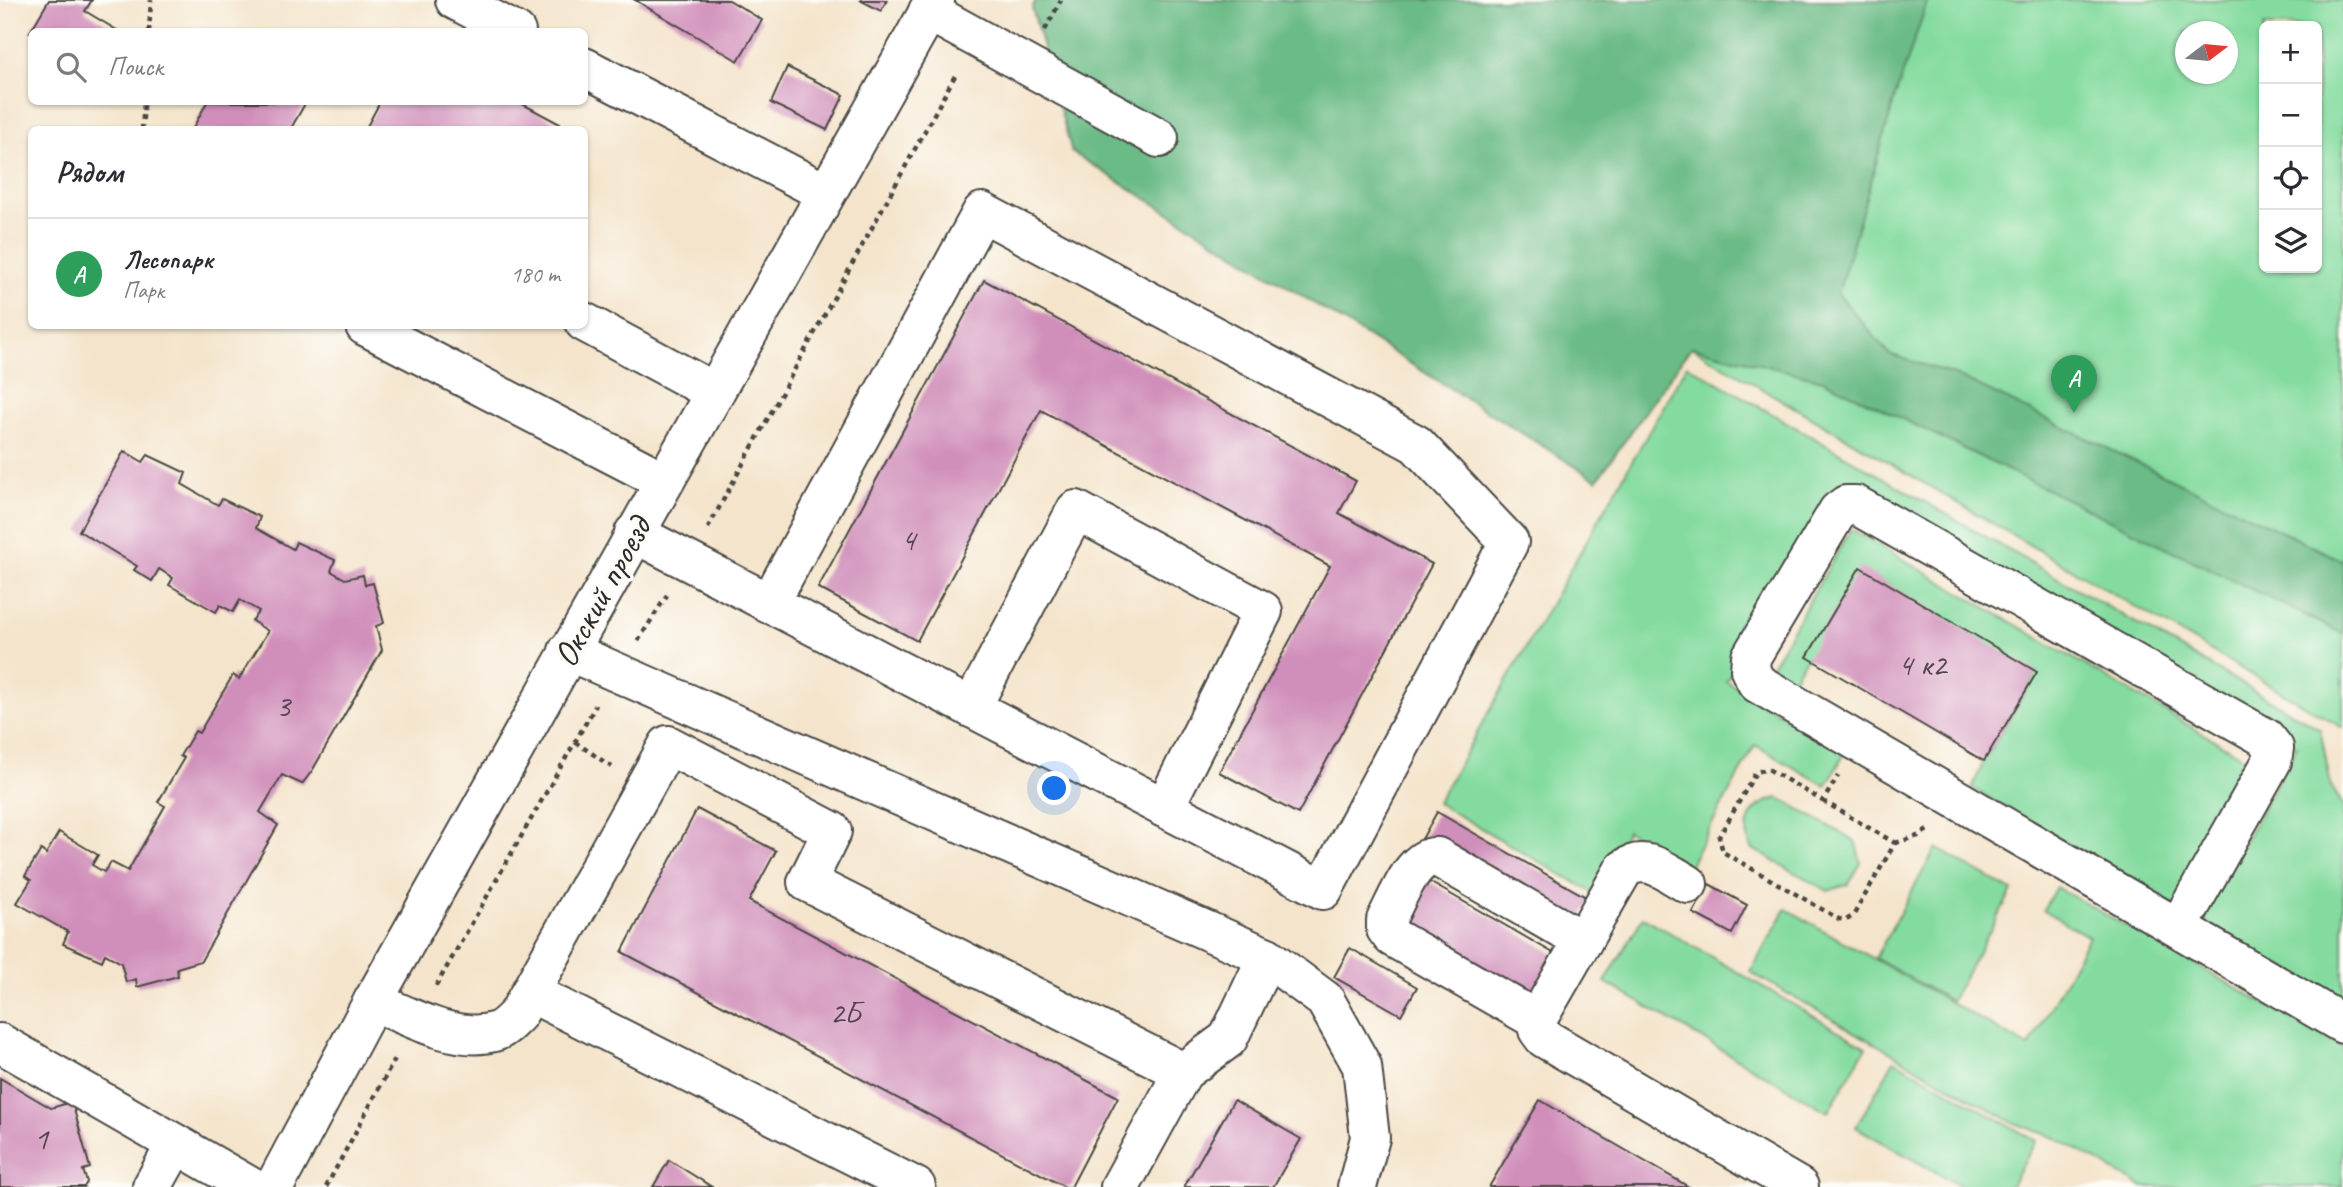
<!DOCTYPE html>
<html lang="ru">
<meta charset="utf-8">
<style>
body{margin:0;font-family:Caveat,sans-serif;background:#f2f2f3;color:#2b2b33}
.controls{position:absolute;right:21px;top:21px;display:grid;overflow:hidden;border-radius:10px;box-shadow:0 2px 5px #0004}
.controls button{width:63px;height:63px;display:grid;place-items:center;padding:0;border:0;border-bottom:2px solid #e1e1e2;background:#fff;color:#2b2b33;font:35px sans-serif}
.compass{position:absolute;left:2175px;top:21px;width:63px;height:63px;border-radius:50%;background:#fff;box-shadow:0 2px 5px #0004;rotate:74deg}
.you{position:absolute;left:1055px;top:789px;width:24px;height:24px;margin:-18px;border:5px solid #fff;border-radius:50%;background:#1a73e8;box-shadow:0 0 0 10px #1a73e833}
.badge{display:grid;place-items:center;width:46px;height:46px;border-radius:50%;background:#1a73e8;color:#fff;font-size:23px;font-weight:700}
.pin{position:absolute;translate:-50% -58px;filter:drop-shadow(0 2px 4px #0008)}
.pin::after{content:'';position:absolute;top:37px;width:24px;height:21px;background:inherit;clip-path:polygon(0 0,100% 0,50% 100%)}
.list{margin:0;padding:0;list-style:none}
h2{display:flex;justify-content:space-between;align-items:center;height:91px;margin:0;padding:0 28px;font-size:30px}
h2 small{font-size:23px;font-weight:400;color:#7c7c81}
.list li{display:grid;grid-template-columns:46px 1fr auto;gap:21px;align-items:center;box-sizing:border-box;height:112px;padding:0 28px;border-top:2px solid #e1e1e2}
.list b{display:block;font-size:26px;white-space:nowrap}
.list p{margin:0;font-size:23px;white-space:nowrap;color:#7c7c81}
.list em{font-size:23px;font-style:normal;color:#7c7c81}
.icon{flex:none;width:38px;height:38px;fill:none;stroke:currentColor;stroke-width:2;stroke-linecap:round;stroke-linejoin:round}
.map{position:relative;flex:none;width:2343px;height:1187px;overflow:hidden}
.search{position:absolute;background:#fff;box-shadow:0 2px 5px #0004;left:28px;top:28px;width:560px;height:77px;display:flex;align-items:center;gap:18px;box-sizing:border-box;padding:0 24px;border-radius:10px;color:#7c7c81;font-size:26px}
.panel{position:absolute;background:#fff;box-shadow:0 2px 5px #0004;left:28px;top:126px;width:560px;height:203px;border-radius:10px}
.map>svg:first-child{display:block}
</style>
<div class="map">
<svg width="2343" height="1187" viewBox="0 0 2343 1187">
<rect width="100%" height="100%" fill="#fdfcf7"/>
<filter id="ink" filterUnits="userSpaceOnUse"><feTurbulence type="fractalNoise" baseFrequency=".0143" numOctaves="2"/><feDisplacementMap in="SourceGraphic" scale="14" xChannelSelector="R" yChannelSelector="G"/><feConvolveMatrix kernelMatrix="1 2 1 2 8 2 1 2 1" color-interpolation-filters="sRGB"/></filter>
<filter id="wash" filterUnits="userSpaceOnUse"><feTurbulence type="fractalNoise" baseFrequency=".00686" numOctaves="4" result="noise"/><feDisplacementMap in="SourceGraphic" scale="28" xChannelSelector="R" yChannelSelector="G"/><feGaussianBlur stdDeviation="1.57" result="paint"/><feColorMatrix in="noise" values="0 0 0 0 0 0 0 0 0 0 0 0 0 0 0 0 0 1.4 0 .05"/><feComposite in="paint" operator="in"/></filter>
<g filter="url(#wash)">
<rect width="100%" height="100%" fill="#f4e4cb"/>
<g fill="#84db9f" stroke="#588365" stroke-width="2" fill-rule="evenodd">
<path d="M 1037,0 L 2343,0 L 2343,728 L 1691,347 L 1597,480 L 1072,152 ZM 2264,26 L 2317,26 L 2317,268 L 2264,268 ZM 2186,32 L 2228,32 L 2228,74 L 2186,74 Z"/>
<path d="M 1687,365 L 2320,729 L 2331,786 L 2343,805 L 2343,1012 L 2208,930 L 2205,913 L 2297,746 L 1844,481 L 1726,681 L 1845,753 L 1826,786 L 1755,745 L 1689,866 L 1627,831 L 1592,892 L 1437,803 Z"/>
<path d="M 1851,529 L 2257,765 L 2175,906 L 1972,788 L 1984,761 L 2037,672 L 1807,657 L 1790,683 L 1769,670 Z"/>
<path d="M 1779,798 L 1855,841 L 1861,863 L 1849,884 L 1828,891 L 1751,848 C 1741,822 1752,803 1779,798 Z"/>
<path d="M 1936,848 L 2012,891 L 1951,1001 L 1875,958 Z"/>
<path d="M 2056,887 L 2343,1047 L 2342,1187 L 2143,1187 L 2056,1138 L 2012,1122 L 1750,972 L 1786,909 L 2029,1047 L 2089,937 L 2043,910 Z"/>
<path d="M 1643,917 L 1866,1047 L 1828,1112 L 1605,982 Z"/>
<path d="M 1894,1060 L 2036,1141 L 2010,1187 L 1962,1187 L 1856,1127 Z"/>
</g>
<path fill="#6bbb86" stroke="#4b7358" stroke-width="2" d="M 1036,0 L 1928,0 L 1896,94 L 1838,294 L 1889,354 L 1955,375 L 2343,561 L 2343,634 L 1823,380 L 1691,347 L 1597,480 L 1072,152 L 1032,8 Z"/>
<g id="blocks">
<g fill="#d08eba">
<path d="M 49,0 L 92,0 L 85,11 L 120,32 L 30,32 Z"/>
<path d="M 635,0 L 729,0 L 762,20 L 738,61 Z"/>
<path d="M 860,0 L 887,0 L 881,11 Z"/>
<path d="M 787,67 L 844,95 L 827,130 L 771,103 Z"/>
<path d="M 207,102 L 306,102 L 290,130 L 192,130 Z"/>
<path d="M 380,102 L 519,102 L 571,130 L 365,130 Z"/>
<path d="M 984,280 L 1356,481 L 1339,513 L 1432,564 L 1298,814 L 1219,772 L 1330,566 L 1041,410 L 917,641 L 818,588 Z"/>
<path d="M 124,451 L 143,462 L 148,455 L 186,473 L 182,484 L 218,505 L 222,499 L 260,517 L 256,528 L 293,549 L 296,542 L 335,560 L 331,571 L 345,579 L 363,575 L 365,585 L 373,583 L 384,623 L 376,626 L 382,650 L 312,771 L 302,784 L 282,775 L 260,812 L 278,825 L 201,961 L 177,968 L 178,976 L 137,987 L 136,979 L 126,982 L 121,963 L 105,954 L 102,961 L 63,944 L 68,932 L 17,903 L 31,880 L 25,876 L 41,850 L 46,854 L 59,832 L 98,855 L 92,865 L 104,872 L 111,862 L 128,871 L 165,806 L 158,802 L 184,758 L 180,756 L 195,731 L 199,733 L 233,675 L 239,679 L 268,631 L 252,621 L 259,611 L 240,600 L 233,612 L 220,605 L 216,612 L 169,585 L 173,578 L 159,569 L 152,581 L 134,570 L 137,566 L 79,531 Z"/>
<path d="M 1860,567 L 2037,672 L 1984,761 L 1807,657 Z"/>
<path d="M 697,809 L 776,851 L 749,901 L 1118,1097 L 1071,1187 L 1065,1187 L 622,952 Z"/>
<path d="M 1437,812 L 1591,900 L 1576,927 L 1422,839 Z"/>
<path d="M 1426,880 L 1555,954 L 1526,1004 L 1398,930 Z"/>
<path d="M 1709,884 L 1747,905 L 1732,934 L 1693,913 Z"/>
<path d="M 1350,948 L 1417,987 L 1401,1015 L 1334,977 Z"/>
<path d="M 0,1078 L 51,1108 L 72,1102 L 90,1168 L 83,1170 L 87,1182 L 84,1187 L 0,1187 Z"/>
<path d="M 1234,1100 L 1301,1139 L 1273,1187 L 1184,1187 Z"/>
<path d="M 1540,1100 L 1596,1133 L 1689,1187 L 1489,1187 Z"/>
<path d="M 669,1160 L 712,1187 L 653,1187 Z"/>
</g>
</g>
</g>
<g filter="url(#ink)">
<use href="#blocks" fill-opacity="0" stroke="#494743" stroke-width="2"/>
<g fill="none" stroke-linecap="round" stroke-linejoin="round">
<defs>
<g id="minor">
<path d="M 455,0 L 516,32"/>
<path d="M 928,11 L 1159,138"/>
<path d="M 584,67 L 826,193"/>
<path d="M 584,322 L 714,392"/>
<path d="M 365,326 L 664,481"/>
<path d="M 634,533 L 1323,890 L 1509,542 L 1416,444 L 982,212 L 769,604"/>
<path d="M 568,651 L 1267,957 L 1325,1000 L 1362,1066 L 1370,1138 L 1357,1187"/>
<path d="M 971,708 L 1076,510 L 1263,611 L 1164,808"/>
<path d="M 1688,884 C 1667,873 1646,853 1624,869 L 1537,1020 L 1538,1030 L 1544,1038 L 1799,1187"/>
<path d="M 2178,928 L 2272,761 L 2274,748 L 2266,738 L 1856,505 L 1846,505 L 1838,511 L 1751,657 L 1750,670 L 1757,683 C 1952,797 2147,911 2343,1024"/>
<path d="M 531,993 L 916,1187"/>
<path d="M 373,1001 C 409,1017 458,1044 497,1031 C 505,1028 512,1020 518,1014 L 668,745 L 832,831 L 807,882 L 1183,1072 L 1120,1187"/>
<path d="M 1537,1020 L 1392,937 L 1386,929 L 1386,920 C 1397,900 1412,855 1437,857 L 1583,941"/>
<path d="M 0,1043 L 251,1187"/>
<path d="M 1183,1072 L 1228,1039 L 1267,957"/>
<path d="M 152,1187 L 176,1144"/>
<path d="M 274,1187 L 373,1001 L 935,0"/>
</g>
</defs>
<use href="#minor" stroke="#494743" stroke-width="42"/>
<g stroke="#494743" stroke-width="4.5" stroke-dasharray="5 5" stroke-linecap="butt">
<path d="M 1045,30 L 1061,0"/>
<path d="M 149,32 L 151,0"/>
<path d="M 142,130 L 144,102"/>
<path d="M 708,528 L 957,72"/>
<path d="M 638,641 L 667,595"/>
<path d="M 575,742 L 612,767"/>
<path d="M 1823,801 L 1895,843 L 1853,916 L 1846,920 L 1839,919 L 1723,852 L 1719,837 L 1756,772 L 1768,769 L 1823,801 L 1838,776"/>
<path d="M 1895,843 L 1918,836 L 1929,829"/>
<path d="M 436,986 L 596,705"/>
<path d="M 326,1187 L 397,1055"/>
</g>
<use href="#minor" stroke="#fff" stroke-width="38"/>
</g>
</g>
<g text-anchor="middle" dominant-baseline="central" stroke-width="7" stroke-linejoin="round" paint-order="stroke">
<g font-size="32" fill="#54444f">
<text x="908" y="539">4</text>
<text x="1922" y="664">4 к2</text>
<text x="283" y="705">3</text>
<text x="845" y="1012">2Б</text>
<text x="41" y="1138">1</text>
</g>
<g font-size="35" fill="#2b2b2b" stroke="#fdfcf7">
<text transform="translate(602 592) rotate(-61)">Окский проезд</text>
</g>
</g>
</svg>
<div class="controls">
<button>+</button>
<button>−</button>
<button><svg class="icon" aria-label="locate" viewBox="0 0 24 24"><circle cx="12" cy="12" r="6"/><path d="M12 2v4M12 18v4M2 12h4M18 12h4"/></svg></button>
<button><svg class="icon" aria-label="layers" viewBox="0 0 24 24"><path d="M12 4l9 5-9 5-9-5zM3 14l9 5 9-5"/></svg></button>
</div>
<svg class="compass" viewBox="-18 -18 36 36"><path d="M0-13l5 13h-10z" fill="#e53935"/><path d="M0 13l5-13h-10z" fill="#7c7c81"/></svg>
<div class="you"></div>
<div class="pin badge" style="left:2074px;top:413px;background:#2e9e5b">A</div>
<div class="search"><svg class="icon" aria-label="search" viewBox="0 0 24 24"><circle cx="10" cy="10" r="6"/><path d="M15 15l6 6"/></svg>Поиск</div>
<section class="panel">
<h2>Рядом<small></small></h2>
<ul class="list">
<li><span class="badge" style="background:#2e9e5b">A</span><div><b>Лесопарк</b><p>Парк</p></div><em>180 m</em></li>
</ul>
</section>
</div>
